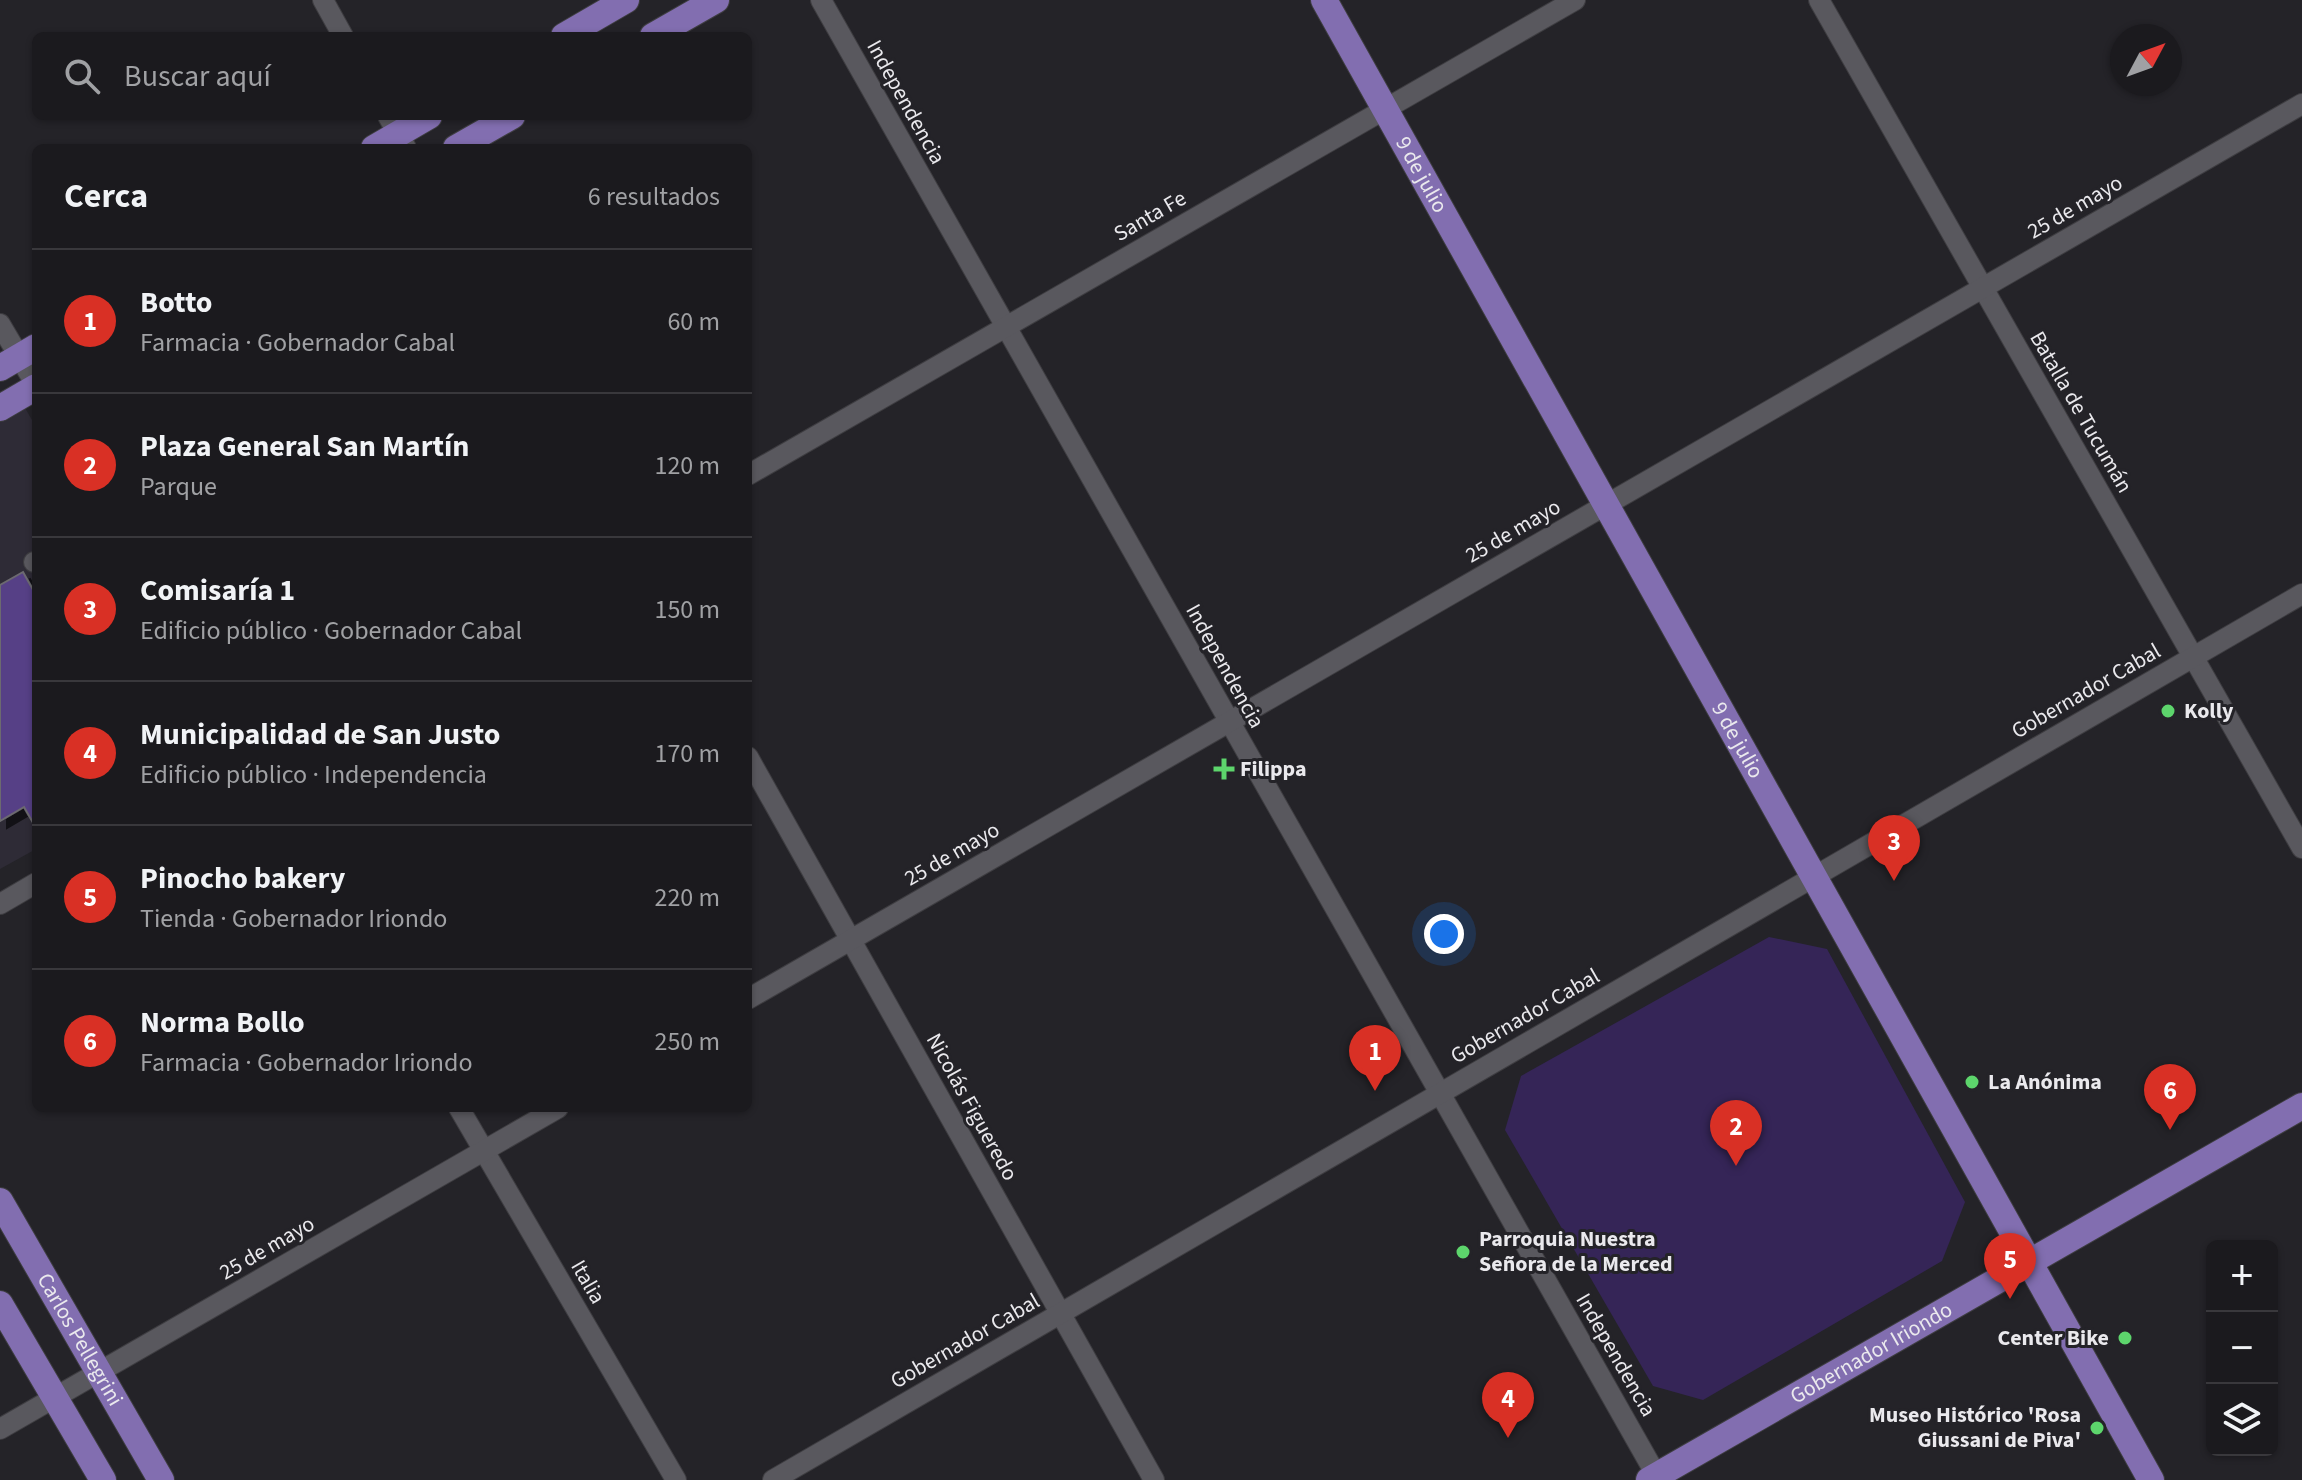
<!DOCTYPE html>
<html lang="es">
<meta charset="utf-8">
<style>
body{margin:0;font-family:"Source Sans 3",sans-serif;background:#28272b;color:#f1f3f6}
.controls{position:absolute;right:24px;bottom:24px;display:grid;overflow:hidden;border-radius:12px;box-shadow:0 2px 6px #0004}
.controls button{width:72px;height:72px;display:grid;place-items:center;padding:0;border:0;border-bottom:2px solid #39383c;background:#1b1a1e;color:#f1f3f6;font:40px sans-serif}
.compass{position:absolute;left:2110px;top:24px;width:72px;height:72px;border-radius:50%;background:#1b1a1e;box-shadow:0 2px 6px #0004;rotate:49deg}
.you{position:absolute;left:1444px;top:934px;width:28px;height:28px;margin:-20px;border:6px solid #fff;border-radius:50%;background:#1a73e8;box-shadow:0 0 0 12px #1a73e833}
.badge{display:grid;place-items:center;width:52px;height:52px;border-radius:50%;background:#d93025;color:#fff;font-size:26px;font-weight:700}
.pin{position:absolute;translate:-50% -66px;filter:drop-shadow(0 2px 4px #0008)}
.pin::after{content:'';position:absolute;top:42px;width:28px;height:24px;background:inherit;clip-path:polygon(0 0,100% 0,50% 100%)}
.list{margin:0;padding:0;list-style:none}
h2{display:flex;justify-content:space-between;align-items:center;height:104px;margin:0;padding:0 32px;font-size:34px}
h2 small{font-size:26px;font-weight:400;color:#a0a1a4}
.list li{display:grid;grid-template-columns:52px 1fr auto;gap:24px;align-items:center;box-sizing:border-box;height:144px;padding:0 32px;border-top:2px solid #39383c}
.list b{display:block;font-size:30px;white-space:nowrap}
.list p{margin:0;font-size:26px;white-space:nowrap;color:#a0a1a4}
.list em{font-size:26px;font-style:normal;color:#a0a1a4}
.icon{flex:none;width:44px;height:44px;fill:none;stroke:currentColor;stroke-width:2;stroke-linecap:round;stroke-linejoin:round}
.map{position:relative;flex:none;width:2302px;height:1480px;overflow:hidden}
.search{position:absolute;background:#1b1a1e;box-shadow:0 2px 6px #0004;left:32px;top:32px;width:720px;height:88px;display:flex;align-items:center;gap:20px;box-sizing:border-box;padding:0 28px;border-radius:12px;color:#a0a1a4;font-size:30px}
.panel{position:absolute;background:#1b1a1e;box-shadow:0 2px 6px #0004;left:32px;top:144px;width:720px;height:968px;border-radius:12px}
.map>svg:first-child{display:block}
</style>
<div class="map">
<svg width="2302" height="1480" viewBox="0 0 2302 1480">
<defs>
<filter id="shadow"><feDropShadow dx="7" dy="7" stdDeviation="0" flood-color="#0009"/></filter>
</defs>
<rect width="100%" height="100%" fill="#242328"/>
<path fill="#2e2b36" d="M 25,408 L 36,427 L 36,849 L 0,869 L 0,422 Z"/>
<path fill="#352557" d="M 1769,937 L 1827,949 L 1965,1202 L 1942,1261 L 1703,1400 L 1653,1386 L 1505,1130 L 1521,1076 Z"/>
<path fill="#574186" stroke="#6c6a70" stroke-width="2" filter="url(#shadow)" d="M 23,572 L 36,595 L 36,828 L 24,807 L 0,821 L 0,585 Z"/>
<g fill="none" stroke-linecap="round" stroke-linejoin="round">
<defs>
<g id="minor">
<path d="M 323,0 L 343,36"/>
<path d="M 821,0 L 1659,1480"/>
<path d="M 1819,0 L 2302,848"/>
<path d="M 388,116 L 406,148"/>
<path d="M 0,324 L 36,385"/>
<path d="M 748,475 L 1575,0"/>
<path d="M 34,562 L 36,562"/>
<path d="M 748,757 L 1154,1480"/>
<path d="M 0,904 L 36,883"/>
<path d="M 748,999 L 2302,104"/>
<path d="M 459,1108 L 676,1480"/>
<path d="M 0,1429 L 558,1108"/>
<path d="M 773,1480 L 2302,594"/>
</g>
<g id="major">
<path id="s1" d="M 1324,0 L 2151,1480"/>
<path d="M 564,36 L 626,0"/>
<path d="M 653,36 L 716,0"/>
<path d="M 374,148 L 429,116"/>
<path d="M 456,148 L 512,116"/>
<path d="M 0,368 L 36,347"/>
<path d="M 0,408 L 36,387"/>
<path id="s2" d="M 0,1201 L 161,1480"/>
<path d="M 0,1304 L 103,1480"/>
<path id="s3" d="M 1649,1480 L 2302,1106"/>
</g>
</defs>
<use href="#minor" stroke="#3e3d41" stroke-width="22"/>
<use href="#major" stroke="#3e3d41" stroke-width="28"/>
<use href="#minor" stroke="#59585e" stroke-width="20"/>
<use href="#major" stroke="#826eb0" stroke-width="26"/>
</g>
<g fill="#5dd56c" stroke="#242328" stroke-width="3">
<circle cx="2168" cy="711" r="8"/>
<path d="M1220 757h8v8h8v8h-8v8h-8v-8h-8v-8h8z"/>
<circle cx="1972" cy="1082" r="8"/>
<circle cx="1463" cy="1252" r="8"/>
<circle cx="2125" cy="1338" r="8"/>
<circle cx="2097" cy="1428" r="8"/>
</g>
<g text-anchor="middle" dominant-baseline="central" stroke-width="6" stroke-linejoin="round" paint-order="stroke">
<g font-size="22" fill="#eae9ed" stroke="#242328">
<text transform="translate(906 102) rotate(61)">Independencia</text>
<text stroke="none"><textPath href="#s1" startOffset="200">9 de julio</textPath></text>
<text transform="translate(2075 207) rotate(-30)">25 de mayo</text>
<text transform="translate(1150 216) rotate(-30)">Santa Fe</text>
<text transform="translate(2081 412) rotate(60)">Batalla de Tucumán</text>
<text transform="translate(1513 531) rotate(-30)">25 de mayo</text>
<text transform="translate(1225 666) rotate(61)">Independencia</text>
<text transform="translate(2086 691) rotate(-30)">Gobernador Cabal</text>
<text stroke="none"><textPath href="#s1" startOffset="848">9 de julio</textPath></text>
<text transform="translate(952 854) rotate(-30)">25 de mayo</text>
<text transform="translate(1525 1016) rotate(-30)">Gobernador Cabal</text>
<text transform="translate(972 1107) rotate(61)">Nicolás Figueredo</text>
<text transform="translate(267 1248) rotate(-30)">25 de mayo</text>
<text transform="translate(588 1282) rotate(60)">Italia</text>
<text stroke="none"><textPath href="#s2" startOffset="160">Carlos Pellegrini</textPath></text>
<text transform="translate(965 1341) rotate(-30)">Gobernador Cabal</text>
<text stroke="none"><textPath href="#s3" startOffset="256">Gobernador Iriondo</textPath></text>
<text transform="translate(1616 1355) rotate(60)">Independencia</text>
</g>
<g font-size="22" font-weight="bold" fill="#eae9ed" stroke="#242328" text-anchor="start">
<text x="2184" y="711">Kolly</text>
<text x="1240" y="769">Filippa</text>
<text x="1988" y="1082">La Anónima</text>
<text x="1479" y="1239">Parroquia Nuestra<tspan x="1479" dy="25">Señora de la Merced</tspan></text>
<text x="2109" y="1338" text-anchor="end">Center Bike</text>
<text x="2081" y="1415" text-anchor="end">Museo Histórico 'Rosa<tspan x="2081" dy="25">Giussani de Piva'</tspan></text>
</g>
</g>
</svg>
<div class="controls">
<button>+</button>
<button>−</button>
<button><svg class="icon" aria-label="layers" viewBox="0 0 24 24"><path d="M12 4l9 5-9 5-9-5zM3 14l9 5 9-5"/></svg></button>
</div>
<svg class="compass" viewBox="-18 -18 36 36"><path d="M0-13l5 13h-10z" fill="#e53935"/><path d="M0 13l5-13h-10z" fill="#a0a1a4"/></svg>
<div class="you"></div>
<div class="pin badge" style="left:1375px;top:1091px">1</div>
<div class="pin badge" style="left:1736px;top:1166px">2</div>
<div class="pin badge" style="left:1894px;top:881px">3</div>
<div class="pin badge" style="left:1508px;top:1438px">4</div>
<div class="pin badge" style="left:2010px;top:1299px">5</div>
<div class="pin badge" style="left:2170px;top:1130px">6</div>
<div class="search"><svg class="icon" aria-label="search" viewBox="0 0 24 24"><circle cx="10" cy="10" r="6"/><path d="M15 15l6 6"/></svg>Buscar aquí</div>
<section class="panel">
<h2>Cerca<small>6 resultados</small></h2>
<ul class="list">
<li><span class="badge">1</span><div><b>Botto</b><p>Farmacia · Gobernador Cabal</p></div><em>60 m</em></li>
<li><span class="badge">2</span><div><b>Plaza General San Martín</b><p>Parque</p></div><em>120 m</em></li>
<li><span class="badge">3</span><div><b>Comisaría 1</b><p>Edificio público · Gobernador Cabal</p></div><em>150 m</em></li>
<li><span class="badge">4</span><div><b>Municipalidad de San Justo</b><p>Edificio público · Independencia</p></div><em>170 m</em></li>
<li><span class="badge">5</span><div><b>Pinocho bakery</b><p>Tienda · Gobernador Iriondo</p></div><em>220 m</em></li>
<li><span class="badge">6</span><div><b>Norma Bollo</b><p>Farmacia · Gobernador Iriondo</p></div><em>250 m</em></li>
</ul>
</section>
</div>
